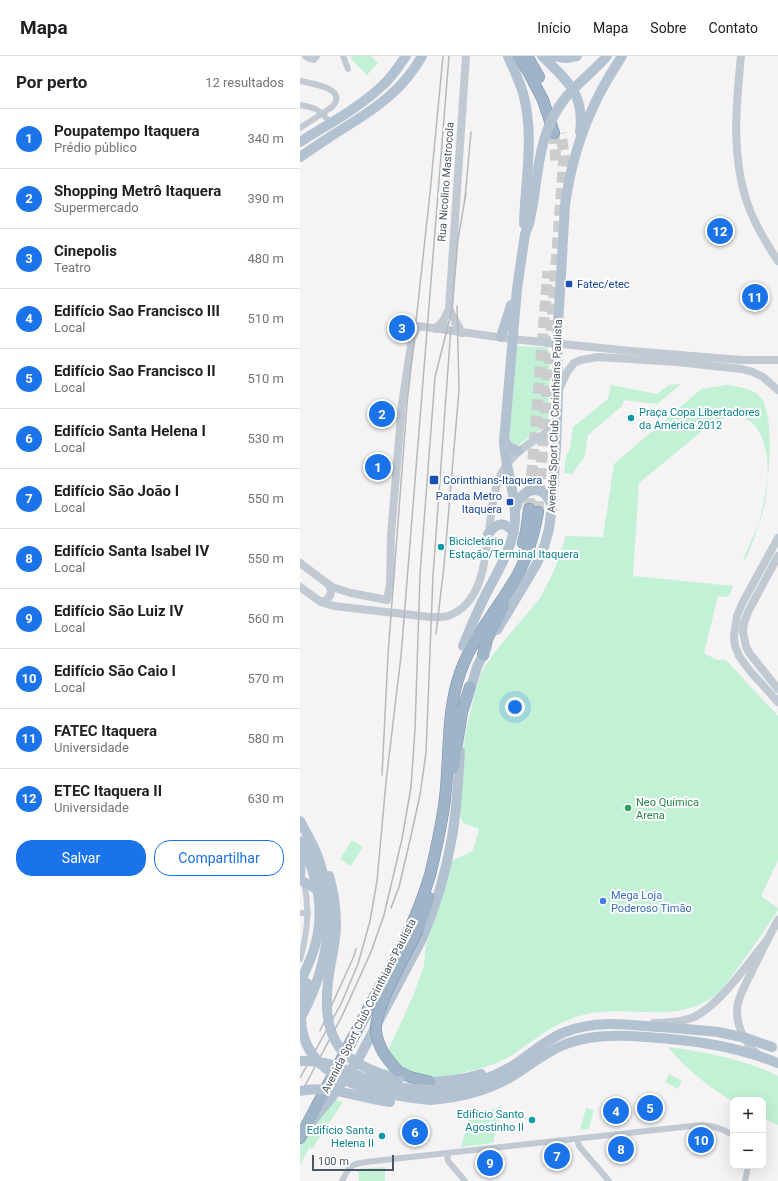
<!DOCTYPE html>
<html lang="pt">
<meta charset="utf-8">
<style>
body{margin:0;font-family:Roboto,sans-serif;background:#f6f6f6;color:#202124}
.controls{position:absolute;right:12px;bottom:12px;display:grid;overflow:hidden;border-radius:8px;box-shadow:0 4px 16px #0002}
.controls button{width:36px;height:36px;display:grid;place-items:center;padding:0;border:0;border-bottom:1px solid #e0e0e0;background:#fff;color:#202124;font:20px sans-serif}
.scale{position:absolute;left:12px;bottom:10px;width:82px;box-sizing:border-box;padding-left:4px;border:2px solid #4a5661;border-top:0;font-size:11px;line-height:14px;white-space:nowrap;color:#4a5661;-webkit-text-stroke:3px #fff;paint-order:stroke}
.you{position:absolute;left:215px;top:651px;width:14px;height:14px;margin:-10px;border:3px solid #fff;border-radius:50%;background:#1a73e8;box-shadow:0 0 0 6px #1a73e833}
.badge{display:grid;place-items:center;width:26px;height:26px;border-radius:50%;background:#1a73e8;color:#fff;font-size:13px;font-weight:700}
.pin{position:absolute;translate:-50% -50%;border:2px solid #fff;box-shadow:0 1px 4px #0006}
.list{margin:0;padding:0;list-style:none}
h2{display:flex;justify-content:space-between;align-items:center;height:52px;margin:0;padding:0 16px;font-size:17px}
h2 small{font-size:13px;font-weight:400;color:#757577}
.list li{display:grid;grid-template-columns:26px 1fr auto;gap:12px;align-items:center;box-sizing:border-box;height:60px;padding:0 16px;border-top:1px solid #e0e0e0}
.list b{display:block;font-size:15px;white-space:nowrap}
.list p{margin:0;font-size:13px;white-space:nowrap;color:#757577}
.list em{font-size:13px;font-style:normal;color:#757577}
.actions{display:flex;gap:8px;padding:12px 16px}
.actions a{flex:1;padding:9px 0;border:1px solid #1a73e8;border-radius:16px;text-align:center;font-size:14px;color:#1a73e8}
.actions .main{background:#1a73e8;color:#fff}
.map{position:relative;flex:none;width:478px;height:1125px;overflow:hidden}
header{display:flex;align-items:center;gap:24px;box-sizing:border-box;height:56px;padding:0 20px;background:#fff;border-bottom:1px solid #e0e0e0}
header strong{font-size:19px}
nav{display:flex;gap:22px;margin-inline-start:auto;font-size:14px}
main{display:flex}
aside{flex:1;background:#fff}
.map>svg:first-child{display:block}
</style>
<header>
<strong>Mapa</strong>
<nav><a>Início</a><a>Mapa</a><a>Sobre</a><a>Contato</a></nav>
</header>
<main>
<aside>
<h2>Por perto<small>12 resultados</small></h2>
<ul class="list">
<li><span class="badge">1</span><div><b>Poupatempo Itaquera</b><p>Prédio público</p></div><em>340 m</em></li>
<li><span class="badge">2</span><div><b>Shopping Metrô Itaquera</b><p>Supermercado</p></div><em>390 m</em></li>
<li><span class="badge">3</span><div><b>Cinepolis</b><p>Teatro</p></div><em>480 m</em></li>
<li><span class="badge">4</span><div><b>Edifício Sao Francisco III</b><p>Local</p></div><em>510 m</em></li>
<li><span class="badge">5</span><div><b>Edifício Sao Francisco II</b><p>Local</p></div><em>510 m</em></li>
<li><span class="badge">6</span><div><b>Edifício Santa Helena I</b><p>Local</p></div><em>530 m</em></li>
<li><span class="badge">7</span><div><b>Edifício São João I</b><p>Local</p></div><em>550 m</em></li>
<li><span class="badge">8</span><div><b>Edifício Santa Isabel IV</b><p>Local</p></div><em>550 m</em></li>
<li><span class="badge">9</span><div><b>Edifício São Luiz IV</b><p>Local</p></div><em>560 m</em></li>
<li><span class="badge">10</span><div><b>Edifício São Caio I</b><p>Local</p></div><em>570 m</em></li>
<li><span class="badge">11</span><div><b>FATEC Itaquera</b><p>Universidade</p></div><em>580 m</em></li>
<li><span class="badge">12</span><div><b>ETEC Itaquera II</b><p>Universidade</p></div><em>630 m</em></li>
</ul>
<div class="actions"><a class="main">Salvar</a><a>Compartilhar</a></div>
</aside>
<div class="map">
<svg width="478" height="1125" viewBox="0 0 478 1125">
<rect width="100%" height="100%" fill="#f5f3f3"/>
<g fill="#c3f1d5">
<path d="M 52,0 L 71,0 L 78,7 L 67,19 L 50,2 Z"/>
<path d="M 219,290 L 244,291 L 248,293 L 250,299 L 248,363 L 241,373 L 217,390 L 208,386 L 216,291 Z"/>
<path d="M 381,328 L 357,348 L 324,344 L 322,350 L 288,379 L 285,400 L 272,418 L 264,417 L 266,400 L 270,393 L 273,371 L 308,343 L 311,329 L 357,338 L 369,329 Z"/>
<path d="M 427,329 C 437,330 447,332 456,337 C 459,339 462,343 464,346 C 478,386 465,466 444,506 L 443,504 C 450,485 462,466 465,446 C 472,409 469,340 412,367 L 339,427 L 333,520 L 433,530 L 430,538 L 427,541 L 418,540 L 404,597 L 417,604 L 426,604 L 478,660 L 478,804 L 462,838 L 462,841 L 478,852 L 478,854 C 465,874 451,894 437,913 C 429,924 422,936 410,943 C 372,968 325,948 283,959 C 255,966 236,983 212,999 C 196,1009 179,1013 161,1017 C 155,1019 150,1024 144,1024 C 139,1024 110,1018 106,1016 C 101,1013 92,1000 88,995 L 113,940 L 124,910 L 126,889 L 153,804 L 173,795 L 179,773 L 163,767 L 158,755 L 165,679 L 173,645 L 181,617 L 194,597 L 240,542 L 254,515 L 266,480 L 303,481 L 314,408 L 401,333 Z"/>
<path d="M 52,784 L 63,791 L 51,810 L 40,803 Z"/>
<path d="M 368,991 C 401,995 448,1004 478,1020 L 478,1069 L 463,1062 L 463,1044 L 433,1044 L 433,1046 C 409,1030 386,1014 368,991 Z"/>
<path d="M 369,1018 L 382,1025 L 378,1033 L 365,1026 Z"/>
<path d="M 25,1040 L 43,1046 L 12,1093 L 9,1092 L 0,1109 L 0,1087 Z"/>
<path d="M 202,1050 L 193,1087 L 161,1091 L 169,1062 Z"/>
<path d="M 286,1052 L 294,1054 L 289,1073 L 280,1074 Z"/>
<path d="M 85,1111 L 85,1125 L 59,1125 L 58,1113 Z"/>
</g>
<g fill="none" stroke-linecap="round" stroke-linejoin="round">
<path stroke="#caccce" stroke-width="8" stroke-dasharray="8 4" stroke-linecap="butt" d="M 143,265 L 145,269 L 152,270 L 155,269 L 155,266"/>
<g stroke="#caccce" stroke-width="11" stroke-dasharray="11 5.5" stroke-linecap="butt">
<path d="M 254,77 L 256,108"/>
<path d="M 229,453 L 248,215"/>
<path d="M 238,456 L 264,100 L 261,77"/>
</g>
<defs>
<g id="trunk">
<path d="M 218,0 L 229,17 L 243,44 L 254,77"/>
<path d="M 227,0 L 239,21"/>
<path d="M 223,487 L 226,476 L 229,453"/>
<path d="M 183,599 L 187,583 L 204,550"/>
<path d="M 153,712 L 162,656 L 170,631"/>
<path d="M 118,874 L 129,842"/>
<path d="M 98,1015 L 110,1021 L 130,1026"/>
<path d="M 0,1082 C 22,1039 45,997 67,955 C 91,912 116,867 130,819 C 136,794 142,768 145,742 C 150,700 146,657 160,617 C 173,580 198,553 217,520 C 228,500 234,478 238,456"/>
</g>
</defs>
<use href="#trunk" stroke="#7690ad" stroke-width="12"/>
<g stroke="#c1cad2" stroke-width="6">
<path d="M 5,0 L 7,2 L 14,4 L 17,0"/>
<path d="M 43,0 L 48,13"/>
<path d="M 0,25 C 12,28 49,32 32,51 L 0,72"/>
<path d="M 0,49 C 16,52 21,54 30,67"/>
<path d="M 0,857 L 8,857"/>
<path d="M 0,903 C 8,877 10,853 4,826"/>
<path d="M 277,1083 L 279,1090 L 309,1125"/>
<path d="M 147,1097 L 148,1105 L 165,1125"/>
<path d="M 42,1125 C 49,1111 50,1108 66,1106 L 401,1069 C 413,1069 423,1073 433,1079"/>
<path d="M 445,1125 L 448,1110"/>
</g>
<g stroke="#c1cad2" stroke-width="8">
<path d="M 441,0 C 436,49 431,101 448,149 C 455,169 466,187 478,205"/>
<path d="M 149,253 L 162,277"/>
<path d="M 135,273 L 143,265 L 149,253 L 166,0"/>
<path d="M 259,334 L 267,316 L 274,307 L 281,304 L 298,301 L 377,306 L 442,313 L 453,316 L 463,321 L 478,334"/>
<path d="M 478,482 L 442,548 L 437,560 L 434,580 L 435,590 L 439,600 L 450,615 L 478,646"/>
<path d="M 478,500 L 448,556 L 444,567 L 443,576 L 446,591 L 450,598 L 478,633"/>
<path d="M 0,507 L 32,531 L 51,537 L 87,544 L 90,529 L 91,479 L 102,348 L 112,282 L 118,270 L 212,283 L 331,295 L 441,304 L 478,304"/>
<path d="M 0,531 L 21,546 L 34,550 L 130,561 C 135,561 142,562 148,560 C 199,542 181,456 202,416 C 215,392 236,385 257,369"/>
<path d="M 21,546 L 26,544 L 30,540 L 31,535 L 29,529"/>
<path d="M 354,967 C 366,967 382,966 394,961 C 420,949 448,907 467,884"/>
<path d="M 460,1000 C 444,988 434,967 438,947 C 441,935 448,924 453,913 C 461,897 469,880 478,864"/>
</g>
<g stroke="#b3c2d1" stroke-width="10">
<path d="M 208,0 C 213,12 219,24 223,37 C 235,80 225,125 224,168"/>
<path d="M 242,0 C 267,25 285,37 280,76"/>
<path d="M 252,0 L 266,2 L 277,0"/>
<path d="M 0,86 C 28,68 59,52 83,29 C 92,21 99,10 106,0"/>
<path d="M 0,101 C 15,91 29,81 44,72 C 76,52 103,34 122,0"/>
<path d="M 201,281 L 211,249"/>
<path d="M 204,385 L 210,392 L 218,395"/>
<path d="M 216,452 C 219,436 238,426 248,442 C 250,444 251,448 252,450"/>
<path d="M 188,478 C 198,466 203,465 214,476"/>
<path d="M 197,574 L 236,509 L 244,491 L 249,473 L 252,450 L 256,391 L 258,338 L 257,287 L 265,149 C 270,113 281,75 297,43 C 304,28 313,14 322,0"/>
<path d="M 163,590 C 170,573 177,556 185,540 C 197,516 214,491 215,463 C 216,436 205,412 204,385 L 217,233 L 225,178 L 229,168 L 233,148"/>
<path d="M 169,638 L 177,611 L 187,591"/>
<path d="M 0,765 C 7,778 15,791 19,804 C 37,860 28,912 0,963"/>
<path d="M 0,785 C 16,816 25,851 16,886 C 13,900 6,913 0,927"/>
<path d="M 0,819 L 2,789"/>
<path d="M 29,820 C 34,837 36,852 36,869"/>
<path d="M 4,826 L 18,834"/>
<path d="M 122,1026 C 143,1026 162,1024 181,1018"/>
<path d="M 133,1034 C 163,1032 189,1024 214,1009 C 231,998 245,984 265,976 C 295,964 326,968 358,971 C 378,972 398,974 418,976"/>
<path d="M 130,1044 C 158,1042 187,1035 211,1021 C 228,1011 243,998 261,990 C 288,978 318,979 347,981 C 393,984 435,990 478,1007"/>
<path d="M 12,1065 L 32,1041 L 59,1002 L 122,883 C 136,850 146,816 152,781 C 157,753 158,724 160,695"/>
</g>
<use href="#trunk" stroke="#9fb4c9" stroke-width="11"/>
<g stroke="#b5b8bd" stroke-width="1.5">
<path d="M 165,142 L 171,76"/>
<path d="M 136,578 L 144,510 L 159,334 L 157,250"/>
<path d="M 82,719 L 88,599 L 107,348 L 130,137 L 143,0"/>
<path d="M 91,852 L 99,831 L 110,784 L 120,739 L 126,697 L 133,520 L 151,271"/>
<path d="M 20,975 L 54,900 L 56,893"/>
<path d="M 0,1022 L 41,948 L 58,908 L 70,865 L 77,825 L 86,726 L 101,600 L 149,0"/>
<path d="M 0,1039 L 42,960 L 71,896 L 84,859 L 102,783 L 111,731 L 115,674 L 120,519 L 135,321 L 152,254 L 158,183 L 166,137"/>
</g>
<defs>
<path id="trunk-bridge" d="M 98,1015 C 87,1003 78,992 76,975 C 74,952 107,896 118,874"/>
</defs>
<use href="#trunk-bridge" stroke="#7690ad" stroke-width="12" stroke-linecap="butt"/>
<g stroke="#b3c2d1" stroke-width="10">
<path d="M 233,148 C 239,109 240,73 266,41 C 279,26 294,15 307,0"/>
<path d="M 36,871 C 35,890 30,908 28,926 C 21,985 42,1009 99,1023"/>
<path d="M 7,927 C 4,938 1,949 1,961 C 1,1026 80,1039 130,1044"/>
<path d="M 418,976 L 446,982 L 472,991"/>
<path d="M 0,1005 C 27,1004 41,1012 64,1022 C 87,1031 110,1034 133,1034"/>
<path d="M 0,1035 C 30,1028 61,1043 90,1046"/>
</g>
<use href="#trunk-bridge" stroke="#9fb4c9" stroke-width="11"/>
</g>
<g fill="#1a4fb4" stroke="#fff" stroke-width="1.5">
<rect x="265" y="224" width="8" height="8" rx="2"/>
<rect x="129" y="419" width="10" height="10" rx="2"/>
<rect x="206" y="442" width="8" height="8" rx="2"/>
</g>
<g fill="#0f9aa8" stroke="#fff" stroke-width="1.5">
<circle cx="331" cy="362" r="4"/>
<circle cx="141" cy="491" r="4"/>
<circle cx="232" cy="1064" r="4"/>
<circle cx="82" cy="1080" r="4"/>
</g>
<circle fill="#2e9e5b" stroke="#fff" stroke-width="1.5" cx="328" cy="752" r="4"/>
<circle fill="#3f7fe0" stroke="#fff" stroke-width="1.5" cx="303" cy="845" r="4"/>
<g text-anchor="middle" dominant-baseline="central" stroke-width="4" stroke-linejoin="round" paint-order="stroke">
<g font-size="11" fill="#4a5661" stroke="#fff">
<text transform="translate(146 126) rotate(-86)">Rua Nicolino Mastrocola</text>
<text transform="translate(255 360) rotate(-88)">Avenida Sport Club Corinthians Paulista</text>
<text transform="translate(69 950) rotate(-63)">Avenida Sport Club Corinthians Paulista</text>
</g>
<g font-size="11" fill="#164399" stroke="#fff" text-anchor="start">
<text x="277" y="228">Fatec/etec</text>
<text x="143" y="424">Corinthians-Itaquera</text>
<text x="202" y="440" text-anchor="end">Parada Metro<tspan x="202" dy="13">Itaquera</tspan></text>
</g>
<g font-size="11" fill="#0d838f" stroke="#fff" text-anchor="start">
<text x="339" y="356">Praça Copa Libertadores<tspan x="339" dy="13">da América 2012</tspan></text>
<text x="149" y="485">Bicicletário<tspan x="149" dy="13">Estação/Terminal Itaquera</tspan></text>
<text x="224" y="1058" text-anchor="end">Edifício Santo<tspan x="224" dy="13">Agostinho II</tspan></text>
<text x="74" y="1074" text-anchor="end">Edifício Santa<tspan x="74" dy="13">Helena II</tspan></text>
</g>
<g font-size="11" fill="#27864d" stroke="#fff" text-anchor="start">
<text x="336" y="746">Neo Química<tspan x="336" dy="13">Arena</tspan></text>
</g>
<g font-size="11" fill="#366cbe" stroke="#fff" text-anchor="start">
<text x="311" y="839">Mega Loja<tspan x="311" dy="13">Poderoso Timão</tspan></text>
</g>
</g>
</svg>
<div class="controls">
<button>+</button>
<button>−</button>
</div>
<div class="scale">100 m</div>
<div class="you"></div>
<div class="pin badge" style="left:78px;top:411px">1</div>
<div class="pin badge" style="left:82px;top:358px">2</div>
<div class="pin badge" style="left:102px;top:272px">3</div>
<div class="pin badge" style="left:316px;top:1055px">4</div>
<div class="pin badge" style="left:350px;top:1052px">5</div>
<div class="pin badge" style="left:115px;top:1076px">6</div>
<div class="pin badge" style="left:257px;top:1100px">7</div>
<div class="pin badge" style="left:321px;top:1093px">8</div>
<div class="pin badge" style="left:190px;top:1107px">9</div>
<div class="pin badge" style="left:401px;top:1084px">10</div>
<div class="pin badge" style="left:455px;top:241px">11</div>
<div class="pin badge" style="left:420px;top:175px">12</div>
</div>
</main>
